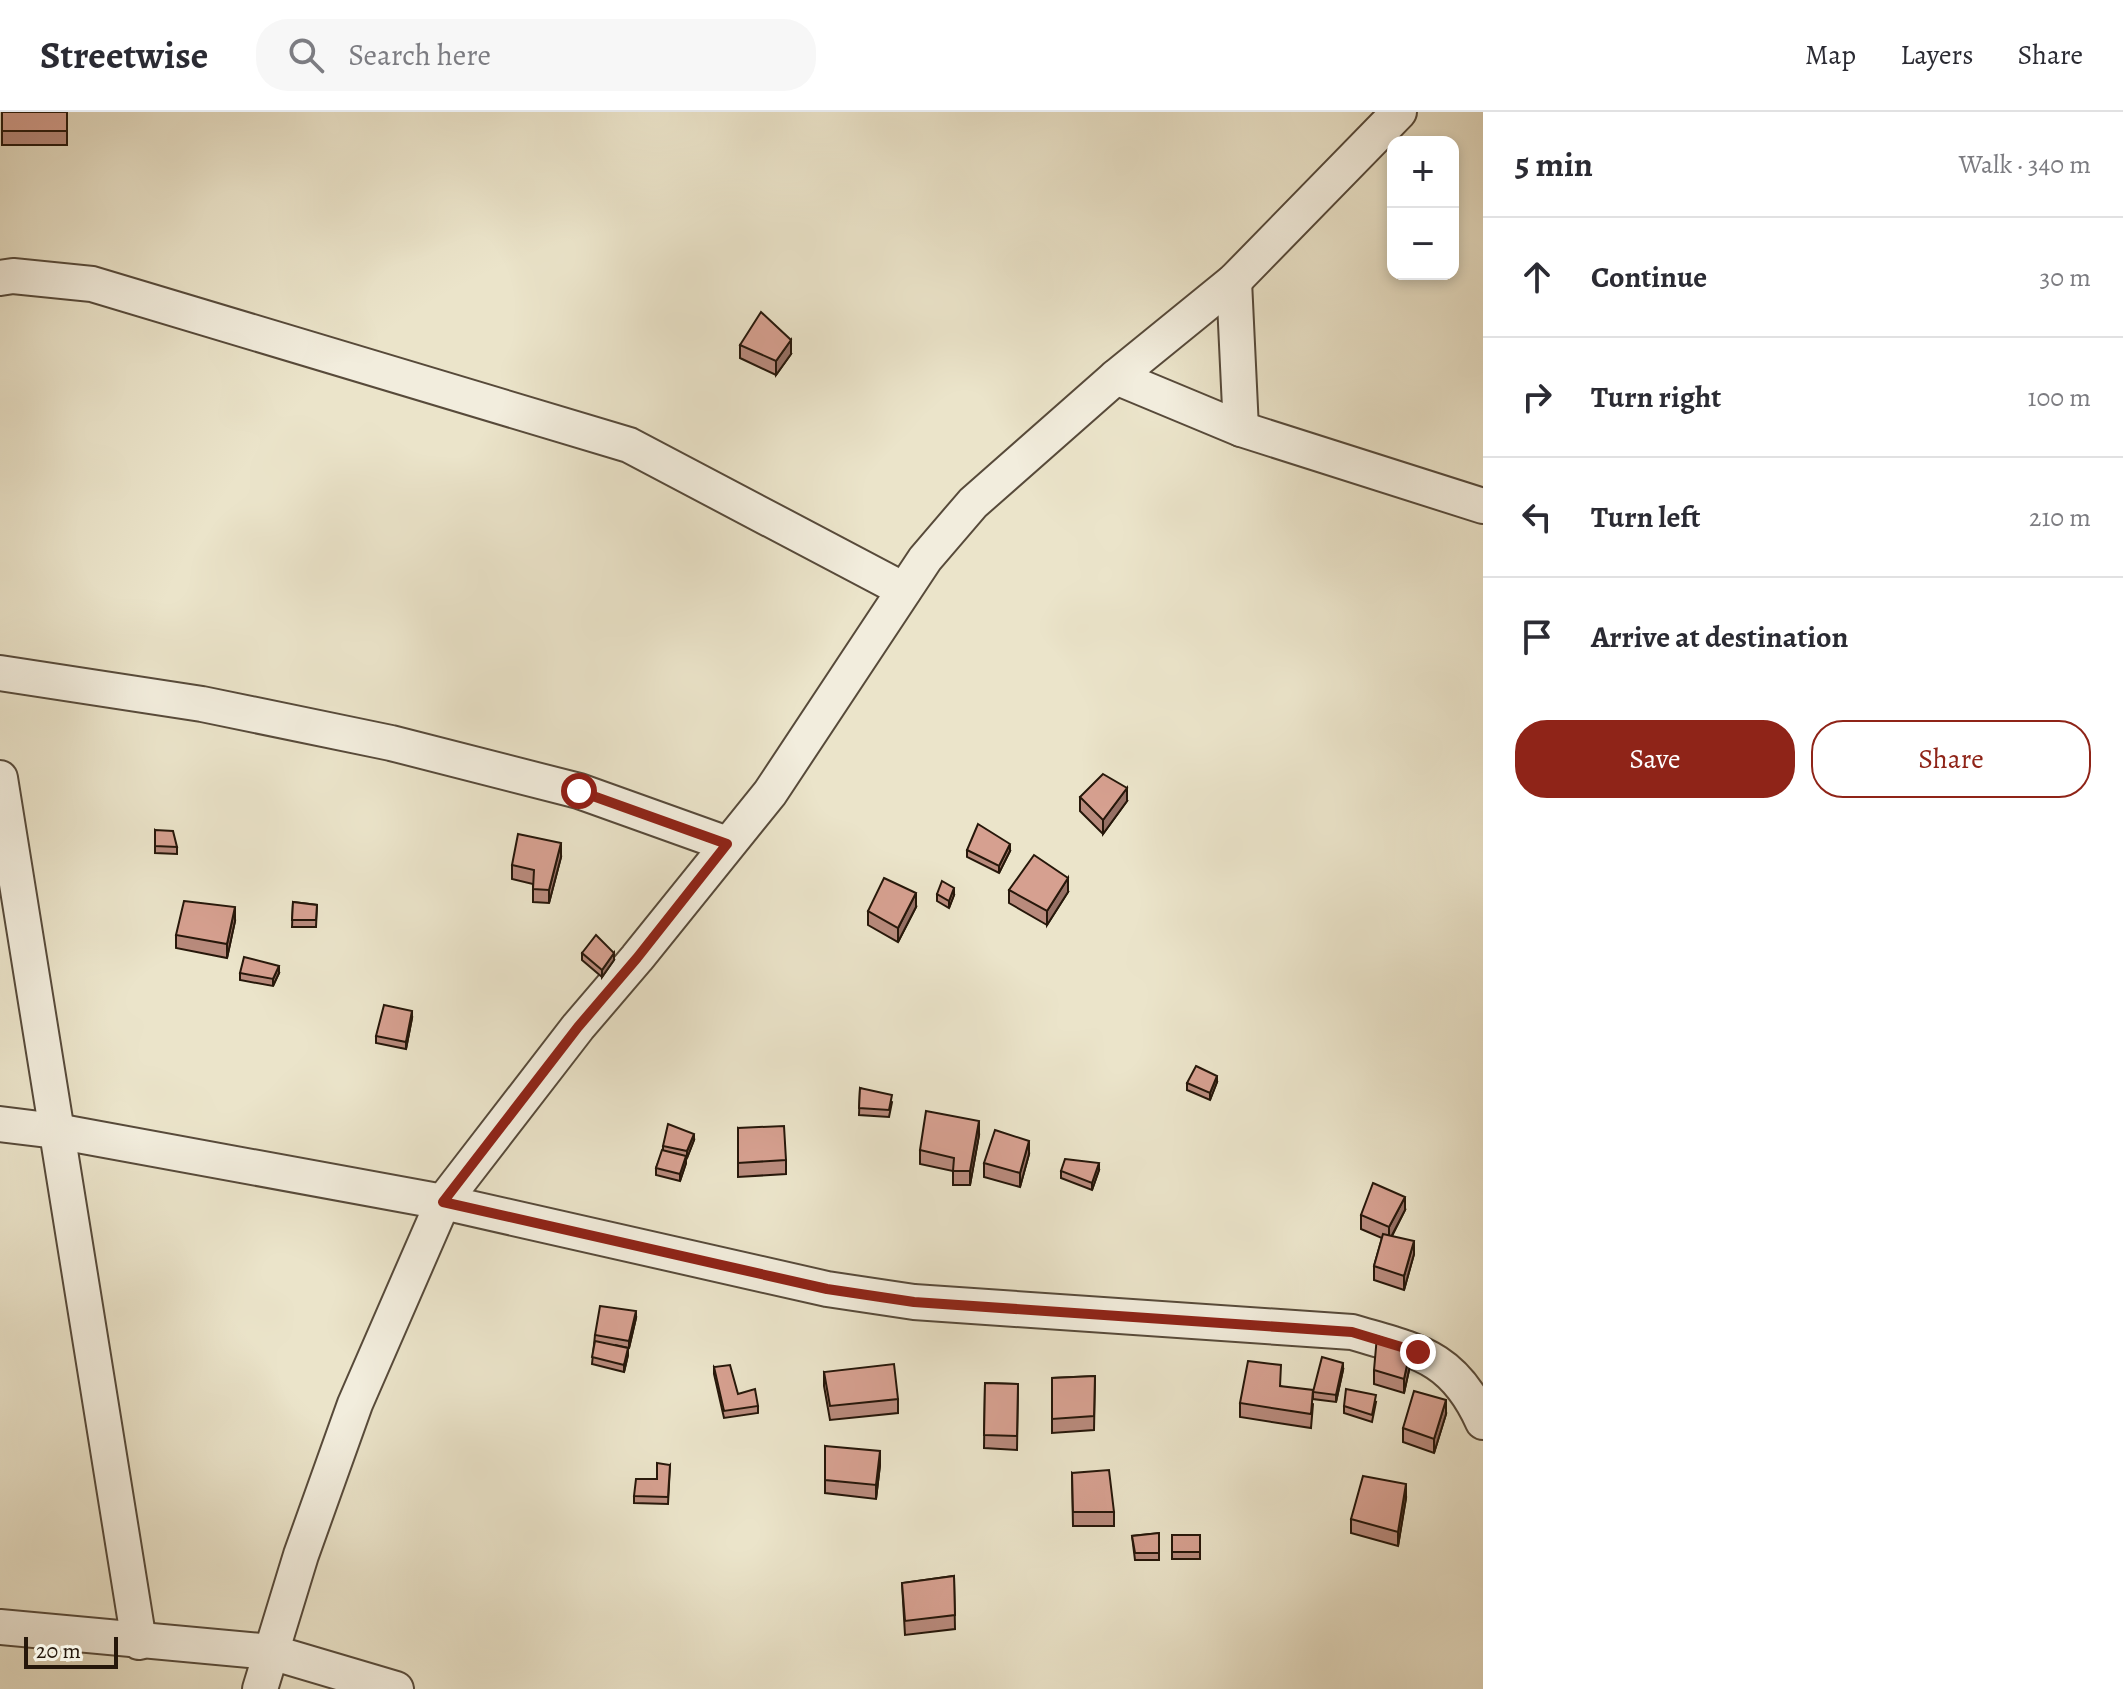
<!DOCTYPE html>
<meta charset="utf-8">
<style>
body{margin:0;font-family:Alegreya,serif;background:#f7f7f7;color:#2b2b33}
.controls{position:absolute;right:24px;top:24px;display:grid;overflow:hidden;border-radius:16px;box-shadow:0 4px 12px #0003}
.controls button{width:72px;height:72px;display:grid;place-items:center;padding:0;border:0;border-bottom:2px solid #e1e1e2;background:#fff;color:#2b2b33;font:40px sans-serif}
.scale{position:absolute;left:24px;bottom:20px;width:94px;box-sizing:border-box;padding-left:8px;border:4px solid #26170a;border-top:0;font-size:22px;line-height:28px;white-space:nowrap;color:#26170a;-webkit-text-stroke:6px #f2eddd;paint-order:stroke}
.stop{position:absolute;width:24px;height:24px;margin:-18px;border:6px solid #8f2418;border-radius:50%;background:#fff}
.stop.end{background:#8f2418;border-color:#fff;box-shadow:0 2px 8px #0008}
.list{margin:0;padding:0;list-style:none}
h2{display:flex;justify-content:space-between;align-items:center;height:104px;margin:0;padding:0 32px;font-size:34px}
h2 small{font-size:26px;font-weight:400;color:#7c7c81}
.list li{display:grid;grid-template-columns:52px 1fr auto;gap:24px;align-items:center;box-sizing:border-box;height:120px;padding:0 32px;border-top:2px solid #e1e1e2}
.list b{display:block;font-size:30px;white-space:nowrap}
.list em{font-size:26px;font-style:normal;color:#7c7c81}
.actions{display:flex;gap:16px;padding:24px 32px}
.actions a{flex:1;padding:18px 0;border:2px solid #8f2418;border-radius:32px;text-align:center;font-size:28px;color:#8f2418}
.actions .main{background:#8f2418;color:#fff}
.icon{flex:none;width:44px;height:44px;fill:none;stroke:currentColor;stroke-width:2;stroke-linecap:round;stroke-linejoin:round}
.map{position:relative;flex:none;width:1483px;height:1577px;overflow:hidden}
header{display:flex;align-items:center;gap:48px;box-sizing:border-box;height:112px;padding:0 40px;background:#fff;border-bottom:2px solid #e1e1e2}
header strong{font-size:38px}
nav{display:flex;gap:44px;margin-inline-start:auto;font-size:28px}
.search{width:560px;height:72px;background:#f7f7f7;display:flex;align-items:center;gap:20px;box-sizing:border-box;padding:0 28px;border-radius:32px;color:#7c7c81;font-size:30px}
main{display:flex}
aside{flex:1;background:#fff}
.map>svg:first-child{display:block}
</style>
<header>
<strong>Streetwise</strong>
<div class="search"><svg class="icon" aria-label="search" viewBox="0 0 24 24"><circle cx="10" cy="10" r="6"/><path d="M15 15l6 6"/></svg>Search here</div>
<nav><a>Map</a><a>Layers</a><a>Share</a></nav>
</header>
<main>
<div class="map">
<svg width="1483" height="1577" viewBox="0 0 1483 1577">
<rect width="100%" height="100%" fill="#ebe4ca"/>
<filter id="stains"><feTurbulence type="fractalNoise" baseFrequency=".0025" numOctaves="4"/><feColorMatrix values="0 0 0 0 .2 0 0 0 0 .09 0 0 0 0 .02 0 0 0 .5 -.17"/></filter>
<radialGradient id="worn" r=".72"><stop offset=".6" stop-color="#630" stop-opacity="0"/><stop offset="1" stop-color="#630" stop-opacity=".3"/></radialGradient>
<g fill="none" stroke-linecap="round" stroke-linejoin="round">
<defs>
<g id="minor">
<path d="M 0,166 L 13,164 L 92,172 L 629,333 L 904,478"/>
<path d="M 1234,169 L 1241,317"/>
<path d="M 1116,265 L 1241,317 L 1483,394"/>
<path d="M 0,561 L 202,592 L 391,631 L 579,679 L 727,732"/>
<path d="M 0,666 L 139,1530"/>
<path d="M 0,1012 L 56,1019 L 443,1090 L 827,1177 L 914,1190 L 1352,1220 C 1416,1239 1453,1243 1483,1310"/>
<path d="M 0,1515 L 271,1540 L 396,1577"/>
<path d="M 260,1577 L 301,1443 L 355,1292 L 443,1090 L 578,915 L 637,846 L 770,681 L 925,447 L 973,391 L 1116,265 L 1234,169 L 1399,0"/>
</g>
</defs>
<use href="#minor" stroke="#574a3a" stroke-width="38"/>
<use href="#minor" stroke="#f2eddd" stroke-width="34"/>
</g>
<g fill="#b88a7c" stroke="#26170a" stroke-width="2">
<rect x="2" y="0" width="65" height="33"/>
<path d="M 740,233 L 791,242 L 776,263 L 740,246 Z"/>
<path d="M 1080,685 L 1127,689 L 1103,722 L 1080,699 Z"/>
<path d="M 155,718 L 177,735 L 177,742 L 155,741 Z"/>
<path d="M 967,738 L 1010,739 L 999,761 L 967,745 Z"/>
<path d="M 561,745 L 549,791 L 533,790 L 533,772 L 512,767 L 512,753 Z"/>
<path d="M 1009,778 L 1068,780 L 1047,813 L 1009,791 Z"/>
<path d="M 937,782 L 954,783 L 949,796 L 937,789 Z"/>
<path d="M 293,790 L 317,793 L 316,815 L 292,815 Z"/>
<path d="M 916,795 L 898,830 L 868,813 L 868,799 Z"/>
<path d="M 235,809 L 227,846 L 176,836 L 176,823 Z"/>
<path d="M 582,841 L 614,848 L 602,865 L 582,848 Z"/>
<path d="M 240,861 L 279,861 L 273,874 L 240,868 Z"/>
<path d="M 412,906 L 406,937 L 376,931 L 376,924 Z"/>
<path d="M 1217,970 L 1210,988 L 1187,978 L 1187,971 Z"/>
<path d="M 860,976 L 892,990 L 889,1005 L 859,1003 Z"/>
<path d="M 738,1016 L 786,1048 L 786,1062 L 738,1065 Z"/>
<path d="M 979,1023 L 970,1073 L 953,1073 L 953,1059 L 920,1052 L 920,1038 Z"/>
<path d="M 694,1028 L 687,1046 L 686,1045 L 686,1051 L 680,1069 L 656,1063 L 656,1056 L 663,1038 L 663,1034 Z"/>
<path d="M 1029,1042 L 1020,1075 L 984,1065 L 984,1051 Z"/>
<path d="M 1099,1058 L 1092,1078 L 1061,1066 L 1061,1059 Z"/>
<path d="M 1405,1098 L 1392,1124 L 1414,1142 L 1404,1178 L 1374,1168 L 1374,1154 L 1382,1126 L 1361,1117 L 1361,1103 Z"/>
<path d="M 636,1206 L 629,1236 L 615,1233 L 628,1243 L 624,1260 L 592,1252 L 595,1223 Z"/>
<path d="M 1411,1249 L 1404,1281 L 1374,1272 L 1374,1258 Z"/>
<path d="M 714,1255 L 738,1282 L 758,1294 L 758,1301 L 724,1306 L 714,1262 Z"/>
<path d="M 1343,1258 L 1336,1290 L 1313,1287 L 1313,1280 Z"/>
<path d="M 824,1260 L 898,1287 L 898,1301 L 830,1308 L 824,1274 Z"/>
<path d="M 1095,1264 L 1094,1318 L 1052,1321 L 1052,1266 Z"/>
<path d="M 985,1271 L 1018,1272 L 1017,1338 L 984,1336 Z"/>
<path d="M 1281,1274 L 1313,1292 L 1311,1316 L 1240,1305 L 1240,1291 Z"/>
<path d="M 1376,1290 L 1372,1310 L 1344,1301 L 1344,1294 Z"/>
<path d="M 1446,1302 L 1434,1341 L 1403,1330 L 1403,1316 Z"/>
<path d="M 825,1334 L 880,1353 L 876,1387 L 825,1381 Z"/>
<path d="M 670,1353 L 668,1392 L 634,1391 L 634,1384 L 657,1367 Z"/>
<path d="M 1072,1361 L 1114,1400 L 1114,1414 L 1073,1414 Z"/>
<path d="M 1406,1386 L 1398,1434 L 1351,1421 L 1351,1407 Z"/>
<path d="M 1159,1421 L 1159,1448 L 1135,1448 L 1132,1424 Z"/>
<rect x="1172" y="1423" width="28" height="24"/>
<path d="M 954,1464 L 955,1517 L 905,1523 L 902,1471 Z"/>
</g>
<g fill="#967065" stroke="#26170a" stroke-width="2">
<path d="M 791,228 L 791,242 L 776,263 L 776,249 Z"/>
<path d="M 1127,676 L 1127,689 L 1103,722 L 1103,708 Z"/>
<path d="M 561,731 L 561,745 L 549,791 L 549,778 Z"/>
<path d="M 1010,732 L 1010,739 L 999,761 L 999,754 Z"/>
<path d="M 1068,766 L 1068,780 L 1047,813 L 1047,799 Z"/>
<path d="M 954,776 L 954,783 L 949,796 L 949,789 Z"/>
<path d="M 916,781 L 916,795 L 898,830 L 898,816 Z"/>
<path d="M 235,795 L 235,809 L 227,846 L 227,832 Z"/>
<path d="M 614,841 L 614,848 L 602,865 L 602,858 Z"/>
<path d="M 279,854 L 279,861 L 273,874 L 273,867 Z"/>
<path d="M 412,899 L 412,906 L 406,937 L 406,930 Z"/>
<path d="M 1217,964 L 1217,970 L 1210,988 L 1210,981 Z"/>
<path d="M 979,1009 L 979,1023 L 970,1073 L 970,1059 Z"/>
<path d="M 694,1022 L 694,1028 L 687,1046 L 687,1039 Z"/>
<path d="M 1029,1029 L 1029,1042 L 1020,1075 L 1020,1061 Z"/>
<path d="M 686,1044 L 686,1051 L 680,1069 L 680,1062 Z"/>
<path d="M 1099,1051 L 1099,1058 L 1092,1078 L 1092,1071 Z"/>
<path d="M 1405,1085 L 1405,1098 L 1389,1129 L 1389,1115 Z"/>
<path d="M 1414,1129 L 1414,1142 L 1404,1178 L 1404,1164 Z"/>
<path d="M 636,1199 L 636,1206 L 629,1236 L 629,1229 Z"/>
<path d="M 1411,1235 L 1411,1249 L 1404,1281 L 1404,1267 Z"/>
<path d="M 628,1236 L 628,1243 L 624,1260 L 624,1253 Z"/>
<path d="M 1343,1251 L 1343,1258 L 1336,1290 L 1336,1283 Z"/>
<path d="M 1446,1288 L 1446,1302 L 1434,1341 L 1434,1327 Z"/>
<path d="M 880,1339 L 880,1353 L 876,1387 L 876,1373 Z"/>
<path d="M 1406,1372 L 1406,1386 L 1398,1434 L 1398,1420 Z"/>
</g>
<g fill="#d6a090" stroke="#26170a" stroke-width="2">
<rect x="2" y="0" width="65" height="19"/>
<path d="M 761,200 L 791,228 L 776,249 L 740,233 Z"/>
<path d="M 1103,662 L 1127,676 L 1103,708 L 1080,685 Z"/>
<path d="M 978,712 L 1010,732 L 999,754 L 967,738 Z"/>
<path d="M 155,718 L 173,719 L 177,735 L 155,734 Z"/>
<path d="M 518,722 L 561,731 L 549,778 L 533,777 L 534,758 L 512,753 Z"/>
<path d="M 1034,743 L 1068,766 L 1047,799 L 1009,778 Z"/>
<path d="M 884,766 L 916,781 L 898,816 L 868,799 Z"/>
<path d="M 942,769 L 954,776 L 949,789 L 937,782 Z"/>
<path d="M 184,789 L 235,795 L 227,832 L 176,823 Z"/>
<path d="M 293,790 L 317,793 L 316,808 L 292,808 Z"/>
<path d="M 596,823 L 614,841 L 602,858 L 582,841 Z"/>
<path d="M 244,845 L 279,854 L 273,867 L 240,861 Z"/>
<path d="M 384,893 L 412,899 L 406,930 L 376,924 Z"/>
<path d="M 1196,954 L 1217,964 L 1210,981 L 1187,971 Z"/>
<path d="M 860,976 L 892,983 L 889,998 L 859,996 Z"/>
<path d="M 926,999 L 979,1009 L 970,1059 L 953,1059 L 954,1046 L 920,1038 Z"/>
<path d="M 668,1012 L 694,1022 L 687,1039 L 663,1034 Z"/>
<path d="M 784,1014 L 786,1048 L 738,1051 L 738,1016 Z"/>
<path d="M 995,1018 L 1029,1029 L 1020,1061 L 984,1051 Z"/>
<path d="M 662,1038 L 686,1044 L 680,1062 L 656,1056 Z"/>
<path d="M 1065,1047 L 1099,1051 L 1092,1071 L 1061,1059 Z"/>
<path d="M 1373,1071 L 1405,1085 L 1389,1115 L 1361,1103 Z"/>
<path d="M 1383,1122 L 1414,1129 L 1404,1164 L 1374,1154 Z"/>
<path d="M 600,1194 L 636,1199 L 629,1229 L 595,1223 Z"/>
<path d="M 1377,1224 L 1411,1235 L 1404,1267 L 1374,1258 Z"/>
<path d="M 595,1229 L 628,1236 L 624,1253 L 592,1245 Z"/>
<path d="M 1322,1245 L 1343,1251 L 1336,1283 L 1313,1280 Z"/>
<path d="M 1248,1249 L 1281,1253 L 1280,1274 L 1313,1278 L 1311,1302 L 1240,1291 Z"/>
<path d="M 894,1252 L 898,1287 L 830,1294 L 824,1260 Z"/>
<path d="M 730,1253 L 738,1282 L 755,1277 L 758,1294 L 724,1299 L 714,1255 Z"/>
<path d="M 1095,1264 L 1094,1304 L 1052,1307 L 1052,1266 Z"/>
<path d="M 985,1271 L 1018,1272 L 1017,1324 L 984,1323 Z"/>
<path d="M 1346,1277 L 1376,1283 L 1372,1303 L 1344,1294 Z"/>
<path d="M 1414,1279 L 1446,1288 L 1434,1327 L 1403,1316 Z"/>
<path d="M 825,1334 L 880,1339 L 876,1373 L 825,1368 Z"/>
<path d="M 657,1351 L 670,1353 L 668,1385 L 634,1384 L 636,1367 L 657,1367 Z"/>
<path d="M 1109,1358 L 1114,1400 L 1073,1400 L 1072,1361 Z"/>
<path d="M 1363,1364 L 1406,1372 L 1398,1420 L 1351,1407 Z"/>
<path d="M 1159,1421 L 1159,1441 L 1135,1441 L 1132,1424 Z"/>
<rect x="1172" y="1423" width="28" height="17"/>
<path d="M 954,1464 L 955,1503 L 905,1509 L 902,1471 Z"/>
</g>
<g fill="none" stroke-linecap="round" stroke-linejoin="round">
<path stroke="#8f2418" stroke-width="10" d="M 579,679 L 727,732 L 637,846 L 578,915 L 443,1090 L 827,1177 L 914,1190 L 1352,1220 L 1418,1240"/>
</g>
<rect width="100%" height="100%" filter="url(#stains)"/>
<rect width="100%" height="100%" fill="url(#worn)"/>
</svg>
<div class="controls">
<button>+</button>
<button>−</button>
</div>
<div class="scale">20 m</div>
<div class="stop" style="left:579px;top:679px"></div>
<div class="stop end" style="left:1418px;top:1240px"></div>
</div>
<aside>
<h2>5 min<small>Walk · 340 m</small></h2>
<ul class="list">
<li><svg class="icon" aria-label="ahead" viewBox="0 0 24 24"><path d="M12 20V5M6 11l6-6 6 6"/></svg><div><b>Continue</b></div><em>30 m</em></li>
<li><svg class="icon" aria-label="right" viewBox="0 0 24 24"><path d="M7 20v-9h11M14 6l5 5-5 5"/></svg><div><b>Turn right</b></div><em>100 m</em></li>
<li><svg class="icon" aria-label="left" viewBox="0 0 24 24"><path d="M17 20v-9H6M10 6l-5 5 5 5"/></svg><div><b>Turn left</b></div><em>210 m</em></li>
<li><svg class="icon" aria-label="arrive" viewBox="0 0 24 24"><path d="M6 21V4h12l-3 4 3 4H6"/></svg><div><b>Arrive at destination</b></div></li>
</ul>
<div class="actions"><a class="main">Save</a><a>Share</a></div>
</aside>
</main>
